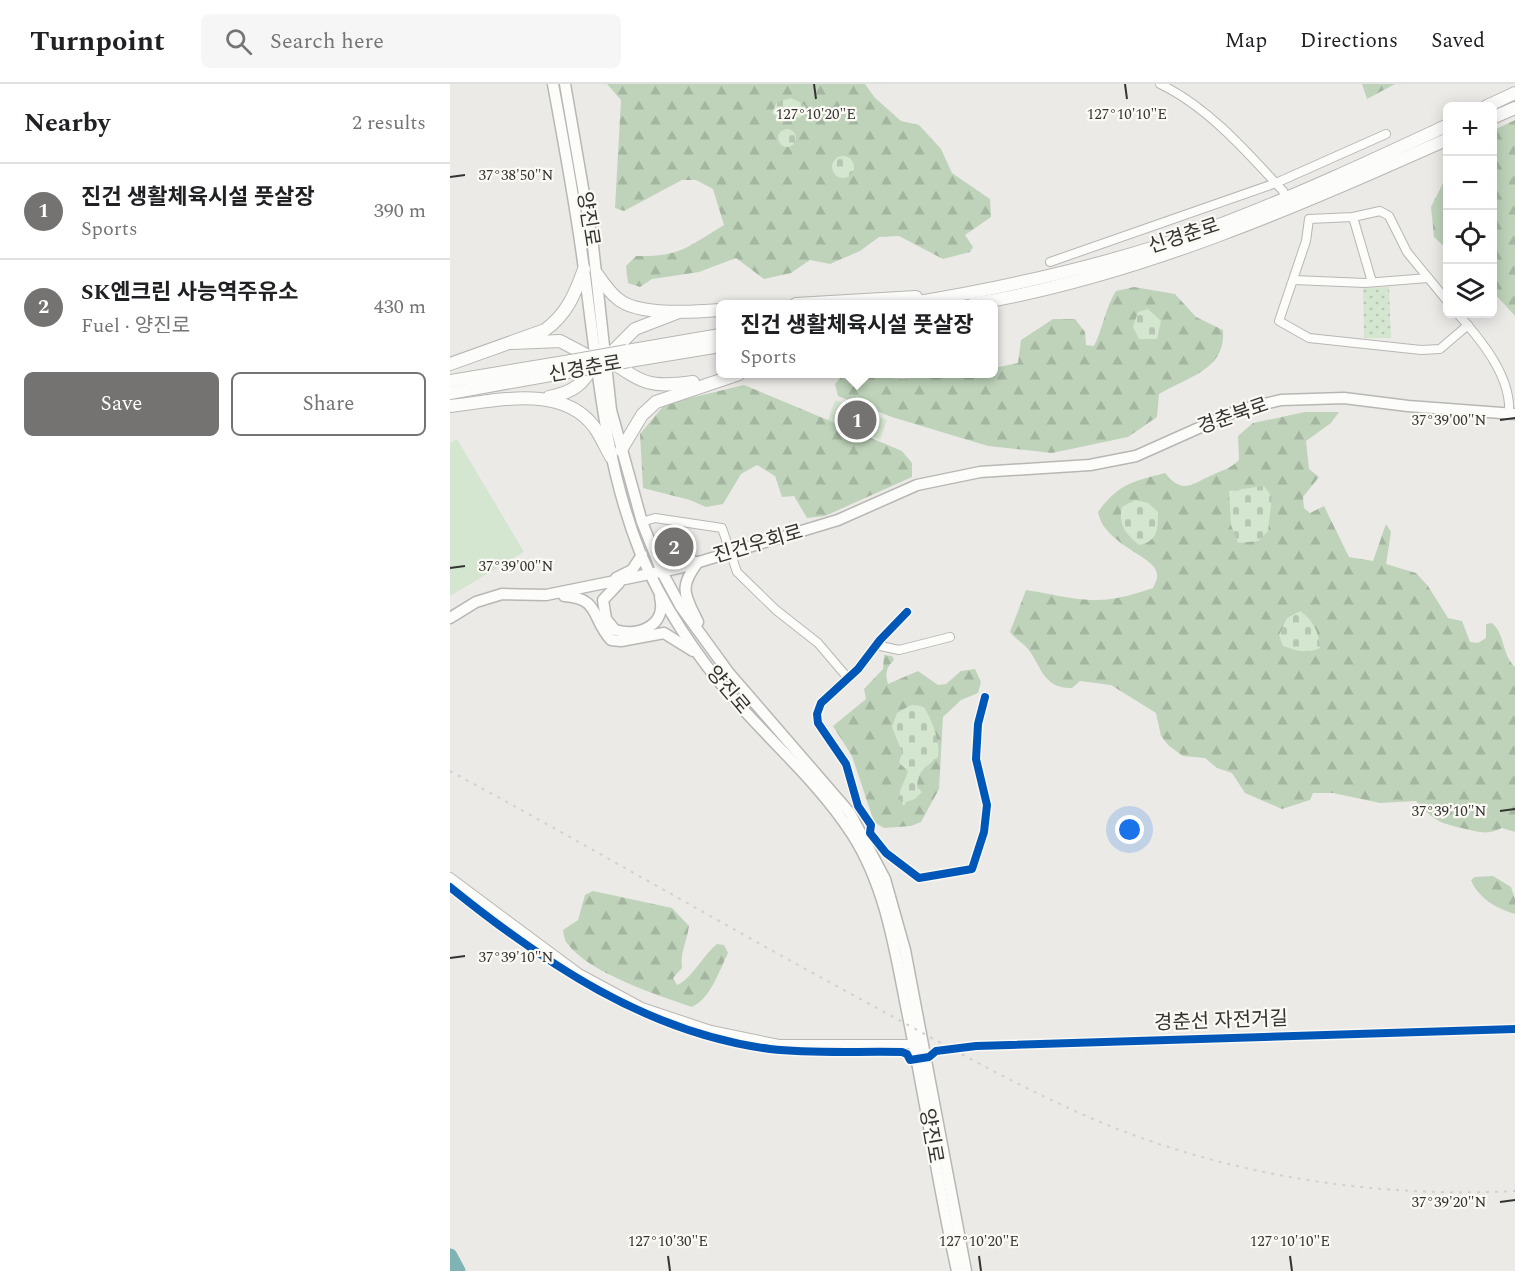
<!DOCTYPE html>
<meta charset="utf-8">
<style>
body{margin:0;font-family:Spectral,"Noto Sans KR",serif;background:#f6f6f6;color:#202124}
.controls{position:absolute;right:18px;top:18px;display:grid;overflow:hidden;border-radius:9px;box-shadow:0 3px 15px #0003}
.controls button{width:54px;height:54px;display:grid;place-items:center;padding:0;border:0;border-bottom:2px solid #e0e0e0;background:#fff;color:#202124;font:30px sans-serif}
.you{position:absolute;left:680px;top:746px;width:21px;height:21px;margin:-15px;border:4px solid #fff;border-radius:50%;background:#1a73e8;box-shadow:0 0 0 9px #1a73e833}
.badge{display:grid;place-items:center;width:39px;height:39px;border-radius:50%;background:#747371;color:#fff;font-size:20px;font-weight:700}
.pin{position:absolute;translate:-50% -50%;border:3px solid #fff;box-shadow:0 2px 6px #0006}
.popup{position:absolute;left:266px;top:216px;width:282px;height:78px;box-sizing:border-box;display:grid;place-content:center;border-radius:9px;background:#fff;filter:drop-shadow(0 2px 4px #0005);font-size:20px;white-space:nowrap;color:#757577}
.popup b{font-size:22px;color:#202124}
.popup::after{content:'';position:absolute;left:50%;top:100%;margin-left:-12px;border:12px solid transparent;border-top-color:#fff}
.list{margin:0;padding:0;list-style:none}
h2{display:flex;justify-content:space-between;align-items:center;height:78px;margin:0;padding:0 24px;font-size:26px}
h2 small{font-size:20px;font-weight:400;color:#757577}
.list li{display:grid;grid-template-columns:39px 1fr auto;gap:18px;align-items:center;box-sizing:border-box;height:96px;padding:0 24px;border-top:2px solid #e0e0e0}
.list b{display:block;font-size:22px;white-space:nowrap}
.list p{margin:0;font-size:20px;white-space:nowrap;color:#757577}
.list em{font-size:20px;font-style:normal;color:#757577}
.actions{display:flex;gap:12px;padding:18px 24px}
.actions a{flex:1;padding:14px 0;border:2px solid #747371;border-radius:9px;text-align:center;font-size:21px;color:#747371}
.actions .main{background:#747371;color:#fff}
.icon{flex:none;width:33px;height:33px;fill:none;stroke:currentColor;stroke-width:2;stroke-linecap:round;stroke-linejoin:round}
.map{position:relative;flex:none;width:1065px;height:1187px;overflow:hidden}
header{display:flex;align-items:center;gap:36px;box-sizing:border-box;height:84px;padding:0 30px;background:#fff;border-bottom:2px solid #e0e0e0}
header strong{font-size:28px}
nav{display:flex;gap:33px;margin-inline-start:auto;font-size:21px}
.search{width:420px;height:54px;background:#f6f6f6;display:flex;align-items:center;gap:15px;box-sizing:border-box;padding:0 21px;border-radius:9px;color:#757577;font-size:22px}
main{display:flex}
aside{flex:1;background:#fff}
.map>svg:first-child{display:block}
</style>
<header>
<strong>Turnpoint</strong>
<div class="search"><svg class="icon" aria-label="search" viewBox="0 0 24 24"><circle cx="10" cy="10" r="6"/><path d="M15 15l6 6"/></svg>Search here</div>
<nav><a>Map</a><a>Directions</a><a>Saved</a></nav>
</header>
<main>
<aside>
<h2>Nearby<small>2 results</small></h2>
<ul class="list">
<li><span class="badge">1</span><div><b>진건 생활체육시설 풋살장</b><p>Sports</p></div><em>390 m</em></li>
<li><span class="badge">2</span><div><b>SK엔크린 사능역주유소</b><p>Fuel · 양진로</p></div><em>430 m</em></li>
</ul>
<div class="actions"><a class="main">Save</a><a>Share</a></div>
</aside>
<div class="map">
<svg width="1065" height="1187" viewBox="0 0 1065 1187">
<defs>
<pattern id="forest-firs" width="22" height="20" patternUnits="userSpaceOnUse" patternTransform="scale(1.5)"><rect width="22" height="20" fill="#bed3ba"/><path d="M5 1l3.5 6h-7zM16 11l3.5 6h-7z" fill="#a4b6a0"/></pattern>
<pattern id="cemetery-stones" width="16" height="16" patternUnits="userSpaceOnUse" patternTransform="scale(1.5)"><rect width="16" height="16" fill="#d4e6d0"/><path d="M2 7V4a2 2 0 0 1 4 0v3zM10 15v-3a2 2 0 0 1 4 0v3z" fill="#b6c6b3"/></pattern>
<pattern id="park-dots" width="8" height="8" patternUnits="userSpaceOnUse" patternTransform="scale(1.5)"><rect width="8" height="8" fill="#d4e6d0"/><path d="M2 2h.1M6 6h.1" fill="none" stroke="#b6c6b3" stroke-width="1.8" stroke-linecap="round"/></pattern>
</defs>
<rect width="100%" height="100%" fill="#eceae7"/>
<g fill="#d4e6d0">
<path d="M 385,316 L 437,336 L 430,356 L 378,336 Z"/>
<path d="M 7,355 L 74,468 L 0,512 L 0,359 Z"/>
</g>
<g fill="url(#forest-firs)" fill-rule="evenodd">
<path d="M 157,0 L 415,0 L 425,14 L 451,37 L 469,41 L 491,65 L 502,89 L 540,115 L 541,133 L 515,151 L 523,163 L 520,168 L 493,175 L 449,152 L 429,153 L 410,167 L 380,180 L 360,176 L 341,189 L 314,195 L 286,174 L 249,188 L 202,195 L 190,203 L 178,199 L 176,182 L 186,172 C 231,173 237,163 274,141 L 263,105 L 246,96 L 232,96 L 174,127 L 165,124 L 171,16 Z"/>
<path d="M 912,0 L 945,0 L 917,15 Z"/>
<path d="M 1065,36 L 1065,232 L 1043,208 L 1042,47 Z"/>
<path d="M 997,91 L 998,165 L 997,165 L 984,153 L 981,123 Z"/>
<path d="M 684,203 L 725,210 L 746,233 L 773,246 C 776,286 739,292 709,310 L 707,333 L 678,353 L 602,369 L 538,362 L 442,333 L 388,312 L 385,300 L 393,291 L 454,295 L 486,290 L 544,290 L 544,284 L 568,279 L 571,256 L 603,235 L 625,235 L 635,248 L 636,261 L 644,262 C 653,244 655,224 666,207 ZM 698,225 L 707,255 L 689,255 Z"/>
<path d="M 294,301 L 452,367 L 462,379 L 462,393 L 375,432 L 357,434 L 344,412 L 332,413 L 325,392 L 307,381 L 291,390 L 273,420 L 256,423 L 240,416 L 193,404 L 190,350 L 215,320 Z"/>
<path d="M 855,328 L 889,328 L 881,339 L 856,357 L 859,385 L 869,393 L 853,413 L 854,424 L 860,429 L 874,422 L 899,473 L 923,477 L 936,440 L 941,448 L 936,480 L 966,489 L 978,502 L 998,534 L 1012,537 L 1020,558 L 1028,559 L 1036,554 L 1036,540 L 1042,539 C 1055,550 1052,571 1065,583 L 1065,748 L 1052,744 C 1039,750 1034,749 1020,746 C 991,739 987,740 966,717 L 930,719 L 883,709 L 863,709 L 860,716 L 832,725 L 795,709 L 782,689 L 767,684 L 755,674 L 733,672 L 719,662 L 711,652 L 706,629 L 661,601 L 630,597 L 622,604 C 593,605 591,581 578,565 C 572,558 565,555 560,548 L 576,506 C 632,515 646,524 703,504 C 705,500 708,494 707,490 C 706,472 655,462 648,428 C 668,400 684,397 715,389 C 732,410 741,401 760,392 C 772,386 780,385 789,376 L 788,352 L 803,339 Z"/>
<path d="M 434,571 L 442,572 L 444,576 C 436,584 435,589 438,600 L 468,587 L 488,601 L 496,600 L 511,587 L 525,585 L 531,598 L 528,609 L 511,616 L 493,633 L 489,705 L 471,738 L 461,742 L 434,744 L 424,738 L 402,672 L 383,642 L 416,615 L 414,605 L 433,585 Z"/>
<path d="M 1043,792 L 1061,803 L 1065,815 L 1065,830 C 1047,825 1028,814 1021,796 L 1025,793 Z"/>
<path d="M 143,807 L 222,824 L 239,842 C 237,857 230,869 232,884 L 223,894 L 227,901 C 241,896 253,871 267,860 L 274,861 L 278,869 C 269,887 261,914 242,923 C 208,911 138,889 117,859 C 114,856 114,850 113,846 L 128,836 L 135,811 Z"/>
</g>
<g fill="url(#cemetery-stones)">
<path d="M 341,14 L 355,21 L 357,29 L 349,34 L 339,30 L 330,35 L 322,29 L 327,18 Z"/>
<circle cx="337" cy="54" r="9"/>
<circle cx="393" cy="83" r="11"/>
<path d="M 698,225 L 711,237 L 707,255 L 689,255 L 683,243 L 688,228 Z"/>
<path d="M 814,402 L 822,413 L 818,447 L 808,457 L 788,459 L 781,441 L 779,407 Z"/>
<path d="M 685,416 L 698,419 L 708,428 C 708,445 708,457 689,461 C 675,449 668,441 672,423 Z"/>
<path d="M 850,527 C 863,536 869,548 870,564 C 857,570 846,567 833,562 L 829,551 L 837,534 Z"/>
<path d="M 461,621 L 473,622 C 481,633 491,659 488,673 C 476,683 468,686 467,703 L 472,708 L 465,715 L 456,718 L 454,722 C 443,711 455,700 458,687 L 449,679 L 452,668 L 442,643 L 447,629 Z"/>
</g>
<path fill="url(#park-dots)" d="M 939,203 L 941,254 L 914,254 L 913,204 Z"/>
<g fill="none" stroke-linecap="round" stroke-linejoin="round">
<path stroke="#80b3b3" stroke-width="15" d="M 0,1172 L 8,1187"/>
<defs>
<g id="minor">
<path d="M 710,0 C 758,23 797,68 833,107"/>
<path d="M 903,133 L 922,198"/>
<path d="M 600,178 L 826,99 L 936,50"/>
<path d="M 844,196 L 915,199 L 978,194"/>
<path d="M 998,218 L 957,168 L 939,132 L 930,127 L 903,133 L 859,135 L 856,157 L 829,237 L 859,254 L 971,266 L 990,265 L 1018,241"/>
<path d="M 1008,230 C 1031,256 1062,293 1059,330"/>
<path d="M 192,438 L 205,434 L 272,444 L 287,488 L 326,526 L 368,559 L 397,593"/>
<path d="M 457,528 L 430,556 L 408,585 L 371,619 L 367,630 L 368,639 L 396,680 L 408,722 L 421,741 L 420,749 L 436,769 L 469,794 L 522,785 L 534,748 L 537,721 L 526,675 L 528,640 L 535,613"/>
<path d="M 426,561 L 449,566 L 500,553"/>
<path d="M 0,793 L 129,889 L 192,923 L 261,946 L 329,960 L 470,960"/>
</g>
<g id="major">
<path d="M 103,0 C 114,59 125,118 133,178 C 147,276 153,375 190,468 C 212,520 246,572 283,614 C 323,660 369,699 402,750 C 436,803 445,867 457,927 C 475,1014 488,1101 507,1187"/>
<path d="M 115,0 L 143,162 L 161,326 L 192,438 L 212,488 L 231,523 L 279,589 L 400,729 L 435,795 L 455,866 L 516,1187"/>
<path d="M 201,460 L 222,475 L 243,477"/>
<path d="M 248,478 C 228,504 235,511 248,538"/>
<path d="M 166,494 L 182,486 L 192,471"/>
<path d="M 169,499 L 153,516 L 156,535 L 165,546 C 190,553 217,541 210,513"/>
<path d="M 114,512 C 150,514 141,534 161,556 L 171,557 L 214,549 L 243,567"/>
<path d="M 0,534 L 26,518 L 52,510 L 96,511 L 229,484 L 388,436 L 467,401 L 530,388 L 640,381 L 686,372 L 789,326 L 831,316 L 894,314 L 958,322 L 1065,330"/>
</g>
<g id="highway">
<path d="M 1037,22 L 1065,9"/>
<path d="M 1042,34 L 1065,24"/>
<path d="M 147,190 C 153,199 160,209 168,215 C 188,232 245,228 270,226"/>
<path d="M 346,220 L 466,213"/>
<path d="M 456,220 C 560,203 664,180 764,143 C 844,113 921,77 998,41"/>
<path d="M 523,220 C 689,192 845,123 998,55"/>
<path d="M 62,259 L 110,257 L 146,276 L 156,274 L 185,245 L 229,228"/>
<path d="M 177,267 L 270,251"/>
<path d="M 159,276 C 194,300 200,304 243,298"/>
<path d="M 179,277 L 270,262"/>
<path d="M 0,280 L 95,246 C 117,230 125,210 134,185"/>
<path d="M 0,297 L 121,277"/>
<path d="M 0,309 L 123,287"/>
<path d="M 99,313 C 125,308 135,299 146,276"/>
<path d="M 0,322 C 47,317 113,299 145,344 C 151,353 156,364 161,373"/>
<path d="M 171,366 L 192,331 L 206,318 L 289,290"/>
</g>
</defs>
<use href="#minor" stroke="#b8b7b4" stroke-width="10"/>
<use href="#major" stroke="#b8b7b4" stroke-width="13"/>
<use href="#highway" stroke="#b8b7b4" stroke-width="14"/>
<use href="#minor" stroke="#fcfcfb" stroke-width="8"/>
<use href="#major" stroke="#fcfcfb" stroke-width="10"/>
<use href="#highway" stroke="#fcfcfb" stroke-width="12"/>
<path stroke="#d2d1d0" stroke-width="2" stroke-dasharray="3 6" stroke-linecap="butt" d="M 0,687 C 139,762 275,842 414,917 C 479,952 543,989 610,1020 C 749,1087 912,1115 1065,1107"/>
<defs>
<g id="highway-bridge">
<path d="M 121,277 L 177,267"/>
<path d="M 123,287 L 179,277"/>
</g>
</defs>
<use href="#highway-bridge" stroke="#b8b7b4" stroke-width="14" stroke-linecap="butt"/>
<use href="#highway-bridge" stroke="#fcfcfb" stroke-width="12"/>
<defs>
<g id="cycleway">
<path d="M 457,528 L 430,556 L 408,585 L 371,619 L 367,630 L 368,639 L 396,680 L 408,722 L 421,741 L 420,749 L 436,769 L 469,794 L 522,785 L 534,748 L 537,721 L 526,675 L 528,640 L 535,613"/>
<path d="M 0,803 C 94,879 197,949 320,965 C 364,970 408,967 452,968 L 457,970 L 460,976 L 479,973 L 486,967 L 526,962 L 1065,945"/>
</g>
</defs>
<use href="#cycleway" stroke="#faf9f3" stroke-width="11"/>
<use href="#cycleway" stroke="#0057b8" stroke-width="8"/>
</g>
<path fill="none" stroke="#333331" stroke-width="2" d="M 364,0 L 366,15M 675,0 L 677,15M 0,93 L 15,91M 1050,336 L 1065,334M 0,484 L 15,482M 1050,727 L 1065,725M 0,874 L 15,872M 1050,1118 L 1065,1116M 218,1172 L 220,1187M 529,1172 L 531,1187M 840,1172 L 842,1187"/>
<g text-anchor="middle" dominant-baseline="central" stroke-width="4.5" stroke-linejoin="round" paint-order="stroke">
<g font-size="20" fill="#333331" stroke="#faf9f3">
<text transform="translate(138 135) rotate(81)">양진로</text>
<text transform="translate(734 152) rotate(-18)">신경춘로</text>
<text transform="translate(135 285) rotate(-10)">신경춘로</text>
<text transform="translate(783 332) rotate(-19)">경춘북로</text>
<text transform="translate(308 460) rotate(-16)">진건우회로</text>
<text transform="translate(278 606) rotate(50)">양진로</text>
<text transform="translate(771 937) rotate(-2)">경춘선 자전거길</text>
<text transform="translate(481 1052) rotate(80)">양진로</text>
</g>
</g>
<g font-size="15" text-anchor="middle" fill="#333331" stroke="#faf9f3" stroke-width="4.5" stroke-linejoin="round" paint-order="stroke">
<text x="366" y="35">127°10'20"E</text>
<text x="677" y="35">127°10'10"E</text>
<text x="66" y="96">37°38'50"N</text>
<text x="999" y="341">37°39'00"N</text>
<text x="66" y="487">37°39'00"N</text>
<text x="999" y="732">37°39'10"N</text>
<text x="66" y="878">37°39'10"N</text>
<text x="999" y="1123">37°39'20"N</text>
<text x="218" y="1162">127°10'30"E</text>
<text x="529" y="1162">127°10'20"E</text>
<text x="840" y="1162">127°10'10"E</text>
</g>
</svg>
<div class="controls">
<button>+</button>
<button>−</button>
<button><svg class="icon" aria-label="locate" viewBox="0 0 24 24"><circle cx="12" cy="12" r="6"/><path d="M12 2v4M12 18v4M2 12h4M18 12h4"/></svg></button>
<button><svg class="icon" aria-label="layers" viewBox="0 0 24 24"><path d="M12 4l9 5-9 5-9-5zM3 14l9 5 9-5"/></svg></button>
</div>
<div class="you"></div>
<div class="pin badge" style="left:407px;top:336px">1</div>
<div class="popup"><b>진건 생활체육시설 풋살장</b>Sports</div>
<div class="pin badge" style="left:224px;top:463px">2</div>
</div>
</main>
